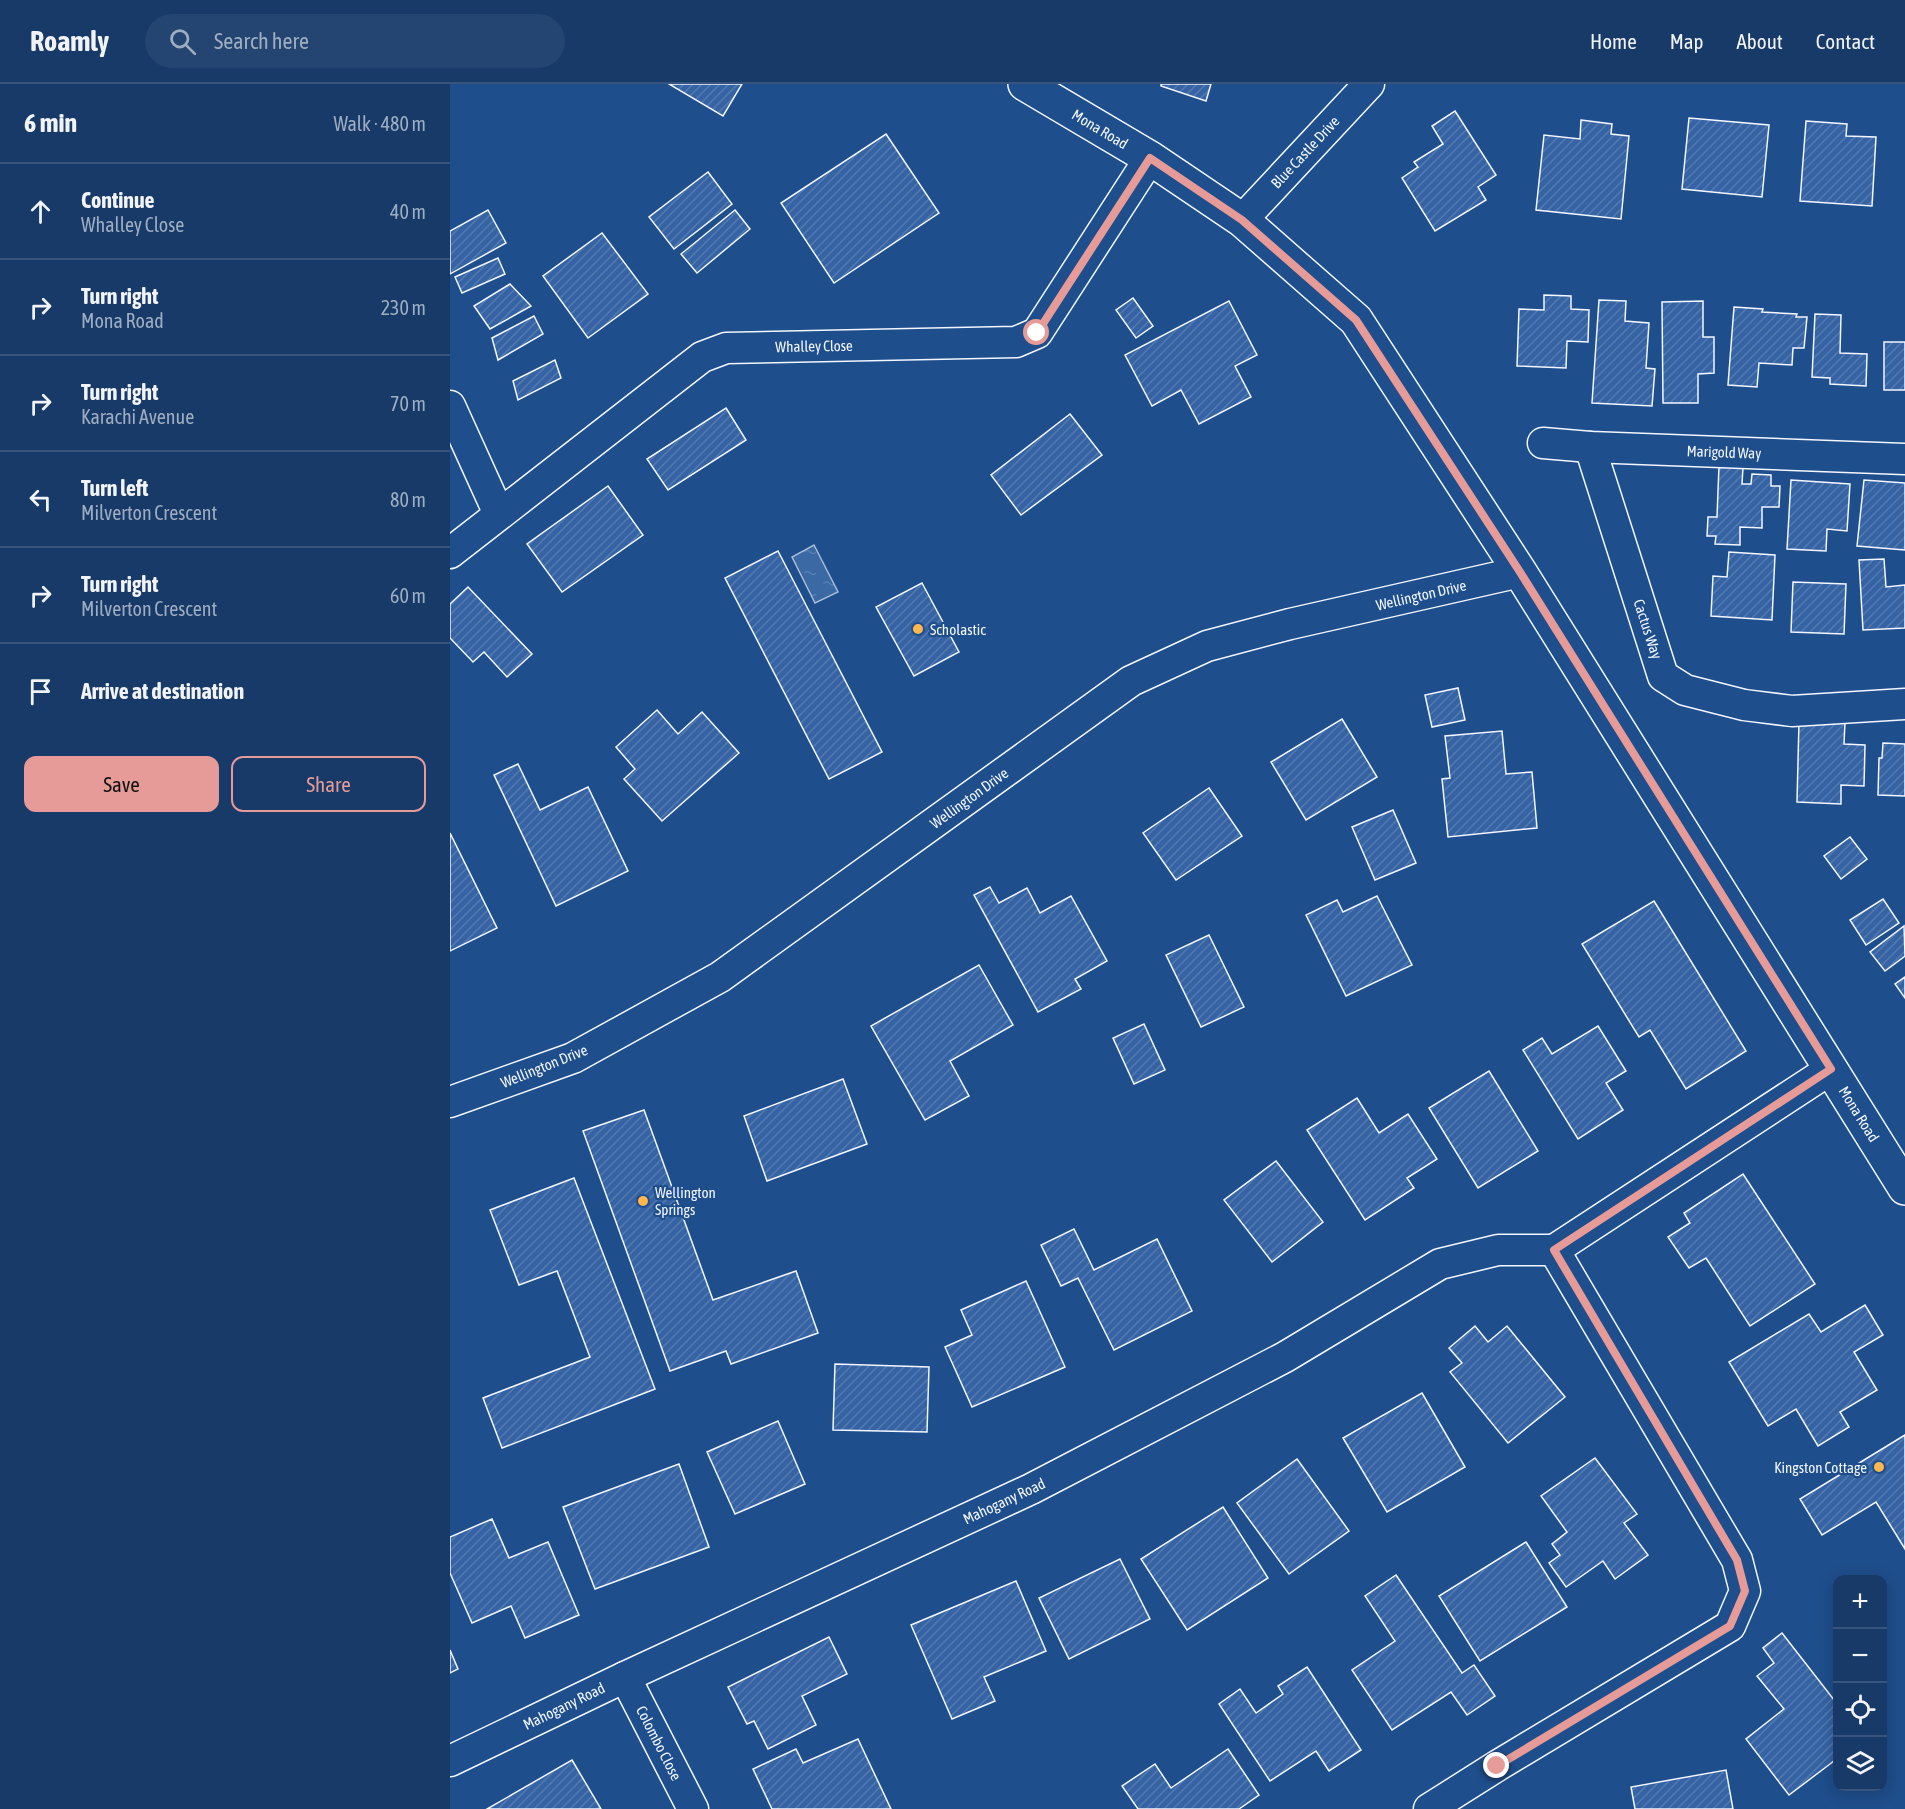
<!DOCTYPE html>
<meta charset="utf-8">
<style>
body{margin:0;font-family:"Asap Condensed",sans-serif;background:#244571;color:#f1f3f6}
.controls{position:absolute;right:18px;bottom:18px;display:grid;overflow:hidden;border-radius:12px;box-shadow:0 3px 15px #0003}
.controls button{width:54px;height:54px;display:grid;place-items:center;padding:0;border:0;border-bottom:2px solid #36547d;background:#173a69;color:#f1f3f6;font:30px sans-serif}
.stop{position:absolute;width:18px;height:18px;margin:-14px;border:4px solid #e69b98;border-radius:50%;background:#fff}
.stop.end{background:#e69b98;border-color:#fff;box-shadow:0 2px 6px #0008}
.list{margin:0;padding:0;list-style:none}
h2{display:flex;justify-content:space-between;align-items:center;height:78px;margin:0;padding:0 24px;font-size:26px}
h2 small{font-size:20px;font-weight:400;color:#9eadc0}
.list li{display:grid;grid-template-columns:39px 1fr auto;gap:18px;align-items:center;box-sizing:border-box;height:96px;padding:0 24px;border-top:2px solid #36547d}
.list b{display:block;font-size:22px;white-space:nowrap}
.list p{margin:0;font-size:20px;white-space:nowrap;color:#9eadc0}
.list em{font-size:20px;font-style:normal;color:#9eadc0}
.actions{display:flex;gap:12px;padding:18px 24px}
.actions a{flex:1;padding:14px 0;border:2px solid #e69b98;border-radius:12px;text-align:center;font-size:21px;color:#e69b98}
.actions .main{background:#e69b98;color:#111}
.icon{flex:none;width:33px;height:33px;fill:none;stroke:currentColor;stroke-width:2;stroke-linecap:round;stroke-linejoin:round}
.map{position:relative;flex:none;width:1455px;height:1725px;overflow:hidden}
header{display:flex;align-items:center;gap:36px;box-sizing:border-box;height:84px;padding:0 30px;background:#173a69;border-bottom:2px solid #36547d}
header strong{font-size:28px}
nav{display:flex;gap:33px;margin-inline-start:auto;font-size:21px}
.search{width:420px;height:54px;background:#244571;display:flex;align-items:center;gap:15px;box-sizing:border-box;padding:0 21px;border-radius:33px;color:#9eadc0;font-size:22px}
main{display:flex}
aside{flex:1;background:#173a69}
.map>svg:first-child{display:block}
</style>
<header>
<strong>Roamly</strong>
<div class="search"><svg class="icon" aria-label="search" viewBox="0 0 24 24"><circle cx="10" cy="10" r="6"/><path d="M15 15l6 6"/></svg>Search here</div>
<nav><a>Home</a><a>Map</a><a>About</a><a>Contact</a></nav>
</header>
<main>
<aside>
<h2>6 min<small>Walk · 480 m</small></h2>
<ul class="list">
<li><svg class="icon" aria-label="ahead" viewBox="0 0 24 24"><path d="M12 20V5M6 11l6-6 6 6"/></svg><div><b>Continue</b><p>Whalley Close</p></div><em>40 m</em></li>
<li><svg class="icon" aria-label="right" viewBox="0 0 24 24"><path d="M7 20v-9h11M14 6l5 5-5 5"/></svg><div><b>Turn right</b><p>Mona Road</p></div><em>230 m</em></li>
<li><svg class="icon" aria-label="right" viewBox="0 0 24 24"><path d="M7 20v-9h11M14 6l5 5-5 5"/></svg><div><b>Turn right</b><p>Karachi Avenue</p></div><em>70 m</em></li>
<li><svg class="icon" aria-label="left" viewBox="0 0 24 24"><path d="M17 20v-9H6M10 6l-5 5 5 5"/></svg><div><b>Turn left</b><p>Milverton Crescent</p></div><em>80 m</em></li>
<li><svg class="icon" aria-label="right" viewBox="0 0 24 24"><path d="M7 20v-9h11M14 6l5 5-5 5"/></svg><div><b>Turn right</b><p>Milverton Crescent</p></div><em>60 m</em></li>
<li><svg class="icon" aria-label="arrive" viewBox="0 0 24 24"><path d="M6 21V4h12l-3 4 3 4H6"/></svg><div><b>Arrive at destination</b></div></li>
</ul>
<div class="actions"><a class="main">Save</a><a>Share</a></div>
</aside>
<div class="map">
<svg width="1455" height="1725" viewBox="0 0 1455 1725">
<defs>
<pattern id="water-ripples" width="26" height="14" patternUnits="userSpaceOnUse" patternTransform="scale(1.5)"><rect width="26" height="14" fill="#3b69a3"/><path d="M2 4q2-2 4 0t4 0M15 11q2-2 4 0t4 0" fill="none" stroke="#587fb1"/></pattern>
<pattern id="building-hatch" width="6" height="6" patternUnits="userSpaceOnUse" patternTransform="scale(1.5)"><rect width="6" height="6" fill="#3563a3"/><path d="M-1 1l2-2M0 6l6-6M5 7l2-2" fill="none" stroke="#537ab1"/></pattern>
</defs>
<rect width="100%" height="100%" fill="#1f4e8c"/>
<path fill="url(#water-ripples)" stroke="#a8bbd7" stroke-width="1.5" d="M 364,461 L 388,508 L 365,519 L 342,473 Z"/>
<g fill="url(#building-hatch)" stroke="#f2f6ff" stroke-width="1.5">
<path d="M 219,0 L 292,0 L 273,32 Z"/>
<path d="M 711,0 L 761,0 L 756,17 L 711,2 Z"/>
<path d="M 1005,27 L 1046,91 L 1028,103 L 1036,116 L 985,147 L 952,94 L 968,83 L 964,78 L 993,60 L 982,42 Z"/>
<path d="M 1239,34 L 1319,41 L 1312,113 L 1232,105 Z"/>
<path d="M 1131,36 L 1162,40 L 1161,50 L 1179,52 L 1171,135 L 1086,126 L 1094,51 L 1130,55 Z"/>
<path d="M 1356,37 L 1397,40 L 1396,52 L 1426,53 L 1422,122 L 1350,117 Z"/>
<path d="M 436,50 L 489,129 L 384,199 L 331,119 Z"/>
<path d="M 258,88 L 282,120 L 224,165 L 199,133 Z"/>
<path d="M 38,126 L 56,159 L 0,190 L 0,147 Z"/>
<path d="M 285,126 L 300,145 L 247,189 L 231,170 Z"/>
<path d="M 152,149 L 198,210 L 138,254 L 93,192 Z"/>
<path d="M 48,174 L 55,190 L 12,209 L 5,193 Z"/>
<path d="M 60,200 L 81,222 L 40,245 L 24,222 Z"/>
<path d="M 1094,211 L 1121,212 L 1121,225 L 1139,226 L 1138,258 L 1117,257 L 1116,284 L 1067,282 L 1069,225 L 1094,226 Z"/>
<path d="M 683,214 L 703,242 L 686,254 L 666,226 Z"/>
<path d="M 1149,216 L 1176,217 L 1175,237 L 1199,239 L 1196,284 L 1205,285 L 1202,322 L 1142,319 Z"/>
<path d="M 779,217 L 807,271 L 785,282 L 801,313 L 749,340 L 731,306 L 702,322 L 675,271 Z"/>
<path d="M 1253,217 L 1253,253 L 1264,253 L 1264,289 L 1248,290 L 1248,319 L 1213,319 L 1212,218 Z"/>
<path d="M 1284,223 L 1313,225 L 1312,228 L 1347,230 L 1346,233 L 1357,233 L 1354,264 L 1343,264 L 1342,281 L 1309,279 L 1307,303 L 1278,301 Z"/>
<path d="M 1365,230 L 1391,231 L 1390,269 L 1417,270 L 1416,302 L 1380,300 L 1380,294 L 1362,293 Z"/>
<path d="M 84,232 L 93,250 L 48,276 L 42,254 Z"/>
<rect x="1434" y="258" width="21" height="48"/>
<path d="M 105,276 L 111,294 L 68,316 L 63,297 Z"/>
<path d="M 276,324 L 296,356 L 218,406 L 197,375 Z"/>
<path d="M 620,330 L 652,371 L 571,431 L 541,391 Z"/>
<path d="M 1269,382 L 1293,383 L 1292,400 L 1301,400 L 1302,390 L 1321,391 L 1321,402 L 1330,402 L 1329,423 L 1312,423 L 1312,444 L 1290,443 L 1290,461 L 1265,460 L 1266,452 L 1257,452 L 1258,433 L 1267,433 Z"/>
<path d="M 1341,396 L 1400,400 L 1397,447 L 1377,445 L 1376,467 L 1337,465 Z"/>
<path d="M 1414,396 L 1455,399 L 1455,466 L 1407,462 Z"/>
<path d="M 158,402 L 193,451 L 112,508 L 77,460 Z"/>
<path d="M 328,467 L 432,668 L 379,695 L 275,494 Z"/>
<path d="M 1279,468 L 1325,471 L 1322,536 L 1261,532 L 1263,492 L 1277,493 Z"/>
<path d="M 1434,475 L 1436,503 L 1455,501 L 1455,544 L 1413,546 L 1409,476 Z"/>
<path d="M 1343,498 L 1396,500 L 1394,550 L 1341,548 Z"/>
<path d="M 472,499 L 509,568 L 464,592 L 426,523 Z"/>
<path d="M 18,503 L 82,570 L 57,593 L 34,568 L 23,578 L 0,554 L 0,520 Z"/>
<path d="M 1008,604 L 1015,636 L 982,643 L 975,611 Z"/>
<path d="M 207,626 L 228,650 L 252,628 L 289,669 L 212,737 L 174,695 L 185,685 L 166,663 Z"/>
<path d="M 892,635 L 927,693 L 856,736 L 821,678 Z"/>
<path d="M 1349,637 L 1395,638 L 1394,660 L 1415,661 L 1414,702 L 1391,701 L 1391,720 L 1347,718 Z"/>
<path d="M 1052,647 L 1056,690 L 1082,688 L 1087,744 L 998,753 L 992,695 L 1000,694 L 995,652 Z"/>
<path d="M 1433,659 L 1455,660 L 1455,712 L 1428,711 L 1429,674 L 1432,674 Z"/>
<path d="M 68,680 L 90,726 L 138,703 L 178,787 L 106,822 L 44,691 Z"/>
<path d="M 759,704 L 792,752 L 726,796 L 693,749 Z"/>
<path d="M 943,726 L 966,779 L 925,796 L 902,743 Z"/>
<path d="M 0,749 L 47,844 L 0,867 Z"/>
<path d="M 1400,753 L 1417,775 L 1391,795 L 1374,772 Z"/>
<path d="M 540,803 L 549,819 L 577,804 L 590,829 L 621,812 L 657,877 L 625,895 L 631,905 L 588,928 L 524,811 Z"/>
<path d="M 927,812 L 962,881 L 896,912 L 856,831 L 887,816 L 893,828 Z"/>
<path d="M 1433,815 L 1449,839 L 1416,861 L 1400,836 Z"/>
<path d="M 1204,817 L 1296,967 L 1236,1005 L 1200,946 L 1189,953 L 1132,860 Z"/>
<path d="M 1454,842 L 1455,872 L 1435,887 L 1420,868 Z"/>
<path d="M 759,851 L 794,923 L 751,943 L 716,871 Z"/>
<path d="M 529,881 L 563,941 L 500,977 L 519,1012 L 475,1036 L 421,942 Z"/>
<path d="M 1455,893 L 1455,914 L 1445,900 Z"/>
<path d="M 694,940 L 715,986 L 684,1000 L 663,954 Z"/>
<path d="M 1148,942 L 1176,987 L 1156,999 L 1173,1026 L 1128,1055 L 1073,966 L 1092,954 L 1102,970 Z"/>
<path d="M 1039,987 L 1088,1067 L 1028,1104 L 979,1024 Z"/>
<path d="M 393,995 L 417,1060 L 317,1097 L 294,1032 Z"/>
<path d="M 907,1014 L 929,1049 L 958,1030 L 987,1075 L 957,1094 L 964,1104 L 915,1136 L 857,1046 Z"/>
<path d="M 194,1026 L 263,1216 L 346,1187 L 368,1249 L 281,1280 L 276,1267 L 220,1287 L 133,1047 Z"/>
<path d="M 826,1077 L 873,1138 L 822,1178 L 774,1116 Z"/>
<path d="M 1293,1090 L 1365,1200 L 1300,1242 L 1256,1174 L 1239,1184 L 1218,1153 L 1240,1139 L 1234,1129 Z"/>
<path d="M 124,1094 L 205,1305 L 52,1364 L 33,1314 L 140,1273 L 107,1187 L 69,1201 L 40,1126 Z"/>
<path d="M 624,1145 L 644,1186 L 707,1155 L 742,1227 L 664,1266 L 628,1194 L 611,1202 L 591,1161 Z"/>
<path d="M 576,1197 L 615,1283 L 522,1323 L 495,1263 L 522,1251 L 511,1226 Z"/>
<path d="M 1415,1221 L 1433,1251 L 1404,1268 L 1427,1306 L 1390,1328 L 1399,1343 L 1368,1362 L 1346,1325 L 1318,1342 L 1279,1278 L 1359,1230 L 1371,1248 Z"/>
<path d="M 1025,1242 L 1038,1258 L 1057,1242 L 1115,1313 L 1058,1359 L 1000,1288 L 1012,1279 L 999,1264 Z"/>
<path d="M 385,1280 L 479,1283 L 477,1348 L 383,1346 Z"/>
<path d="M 972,1309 L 1015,1383 L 937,1428 L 893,1354 Z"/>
<path d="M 328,1337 L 355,1400 L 285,1430 L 257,1368 Z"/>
<path d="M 1455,1351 L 1455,1465 L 1426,1418 L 1372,1451 L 1350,1415 Z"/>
<path d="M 1145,1374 L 1187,1430 L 1174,1439 L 1198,1471 L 1165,1495 L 1153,1477 L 1116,1503 L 1099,1479 L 1110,1471 L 1102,1460 L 1117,1448 L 1091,1412 Z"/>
<path d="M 847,1375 L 899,1447 L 839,1490 L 787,1419 Z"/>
<path d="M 229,1380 L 259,1463 L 145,1505 L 113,1423 Z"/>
<path d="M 773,1423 L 818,1494 L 737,1546 L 691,1475 Z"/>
<path d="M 42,1435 L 59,1474 L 98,1458 L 129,1531 L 75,1554 L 61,1522 L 22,1539 L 0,1489 L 0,1453 Z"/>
<path d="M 1076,1458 L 1117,1523 L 1030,1577 L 989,1512 Z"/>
<path d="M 670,1475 L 700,1535 L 619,1575 L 589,1514 Z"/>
<path d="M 946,1491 L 1012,1589 L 1024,1581 L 1045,1612 L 1017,1631 L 1001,1608 L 942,1646 L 902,1586 L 945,1557 L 915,1512 Z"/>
<path d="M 566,1497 L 596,1567 L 534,1593 L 545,1617 L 502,1635 L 461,1541 Z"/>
<path d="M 1332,1549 L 1388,1621 L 1388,1674 L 1339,1711 L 1296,1655 L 1334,1625 L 1307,1592 L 1324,1579 L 1313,1564 Z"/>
<path d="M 379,1553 L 397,1590 L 352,1612 L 366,1641 L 318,1665 L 304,1637 L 297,1640 L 278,1603 Z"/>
<path d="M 0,1566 L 8,1585 L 0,1589 Z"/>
<path d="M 857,1583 L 911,1666 L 879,1687 L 866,1667 L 820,1697 L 769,1620 L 790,1605 L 806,1629 L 833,1610 L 828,1602 Z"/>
<path d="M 408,1655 L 441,1725 L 322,1725 L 303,1685 L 346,1665 L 353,1679 Z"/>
<path d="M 778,1665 L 809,1711 L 789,1725 L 688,1725 L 672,1702 L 705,1680 L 721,1704 Z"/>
<path d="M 122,1676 L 151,1725 L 37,1725 Z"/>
<path d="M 1276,1686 L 1283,1725 L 1185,1725 L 1181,1703 Z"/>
</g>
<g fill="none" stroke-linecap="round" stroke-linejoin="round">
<defs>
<g id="street">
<path d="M 792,136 L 919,0"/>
<path d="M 0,322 L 49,430"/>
<path d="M 1093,359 L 1140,363 L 1455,375"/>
<path d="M 1140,363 L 1213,592 L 1235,606 L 1294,621 L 1342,627 L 1455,620"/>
<path d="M 0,469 L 252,273 L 276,264 L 566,258 L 587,249 L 700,74"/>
<path d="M 0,1018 L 123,974 L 270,893 L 681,597 L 757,562 L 840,540 L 1070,488"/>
<path d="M 1104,1166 L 1381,985"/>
<path d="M 175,1593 L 243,1725"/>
<path d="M 0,1677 L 175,1593 L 581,1405 L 835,1273 L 990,1180 L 1048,1166 L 1104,1166"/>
<path d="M 979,1725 L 1047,1682 L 1280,1542 L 1295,1507 L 1287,1476 L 1104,1166"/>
</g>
<path id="secondary" d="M 575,0 L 700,74 L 792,136 L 906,236 L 1070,488 L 1455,1104"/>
</defs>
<use href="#street" stroke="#f2f6ff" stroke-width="33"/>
<use href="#secondary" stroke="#f2f6ff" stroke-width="36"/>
<use href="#street" stroke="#1f4e8c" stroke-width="30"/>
<use href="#secondary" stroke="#1f4e8c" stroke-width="33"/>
</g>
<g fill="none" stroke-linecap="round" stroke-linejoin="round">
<path stroke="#e69b98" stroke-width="8" d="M 587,249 L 700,74 L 792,136 L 906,236 L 1070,488 L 1381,985 L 1104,1166 L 1287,1476 L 1295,1507 L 1280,1542 L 1047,1682"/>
</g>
<g fill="#ffb74d" stroke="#1f4e8c" stroke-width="2">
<circle cx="468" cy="545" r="6"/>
<circle cx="193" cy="1117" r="6"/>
<circle cx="1429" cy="1383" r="6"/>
</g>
<g text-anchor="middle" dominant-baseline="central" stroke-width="4.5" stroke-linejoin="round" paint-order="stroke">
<g font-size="15" fill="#f2f6ff" stroke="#1f4e8c">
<text transform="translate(650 45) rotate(31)">Mona Road</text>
<text transform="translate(855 68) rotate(-47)">Blue Castle Drive</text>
<text transform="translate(364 262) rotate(-1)">Whalley Close</text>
<text transform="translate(1274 368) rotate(2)">Marigold Way</text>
<text transform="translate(971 511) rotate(-13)">Wellington Drive</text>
<text transform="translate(1198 545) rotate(72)">Cactus Way</text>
<text transform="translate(519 714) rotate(-36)">Wellington Drive</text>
<text transform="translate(94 982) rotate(-22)">Wellington Drive</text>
<text transform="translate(1409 1030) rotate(58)">Mona Road</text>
<text transform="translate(554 1417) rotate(-25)">Mahogany Road</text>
<text transform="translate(114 1622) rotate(-26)">Mahogany Road</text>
<text transform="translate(209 1659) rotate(63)">Colombo Close</text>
</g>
<g font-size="15" fill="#f2f6ff" stroke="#1f4e8c" text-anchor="start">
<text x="480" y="545">Scholastic</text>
<text x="205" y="1108">Wellington<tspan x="205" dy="17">Springs</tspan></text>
<text x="1417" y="1383" text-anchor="end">Kingston Cottage</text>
</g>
</g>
</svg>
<div class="controls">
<button>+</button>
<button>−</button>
<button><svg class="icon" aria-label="locate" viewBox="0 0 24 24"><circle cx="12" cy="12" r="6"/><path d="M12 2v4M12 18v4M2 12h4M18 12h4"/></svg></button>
<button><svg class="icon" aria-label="layers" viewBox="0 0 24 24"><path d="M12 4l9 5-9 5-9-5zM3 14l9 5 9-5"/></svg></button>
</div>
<div class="stop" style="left:587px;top:249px"></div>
<div class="stop end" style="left:1047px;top:1682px"></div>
</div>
</main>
